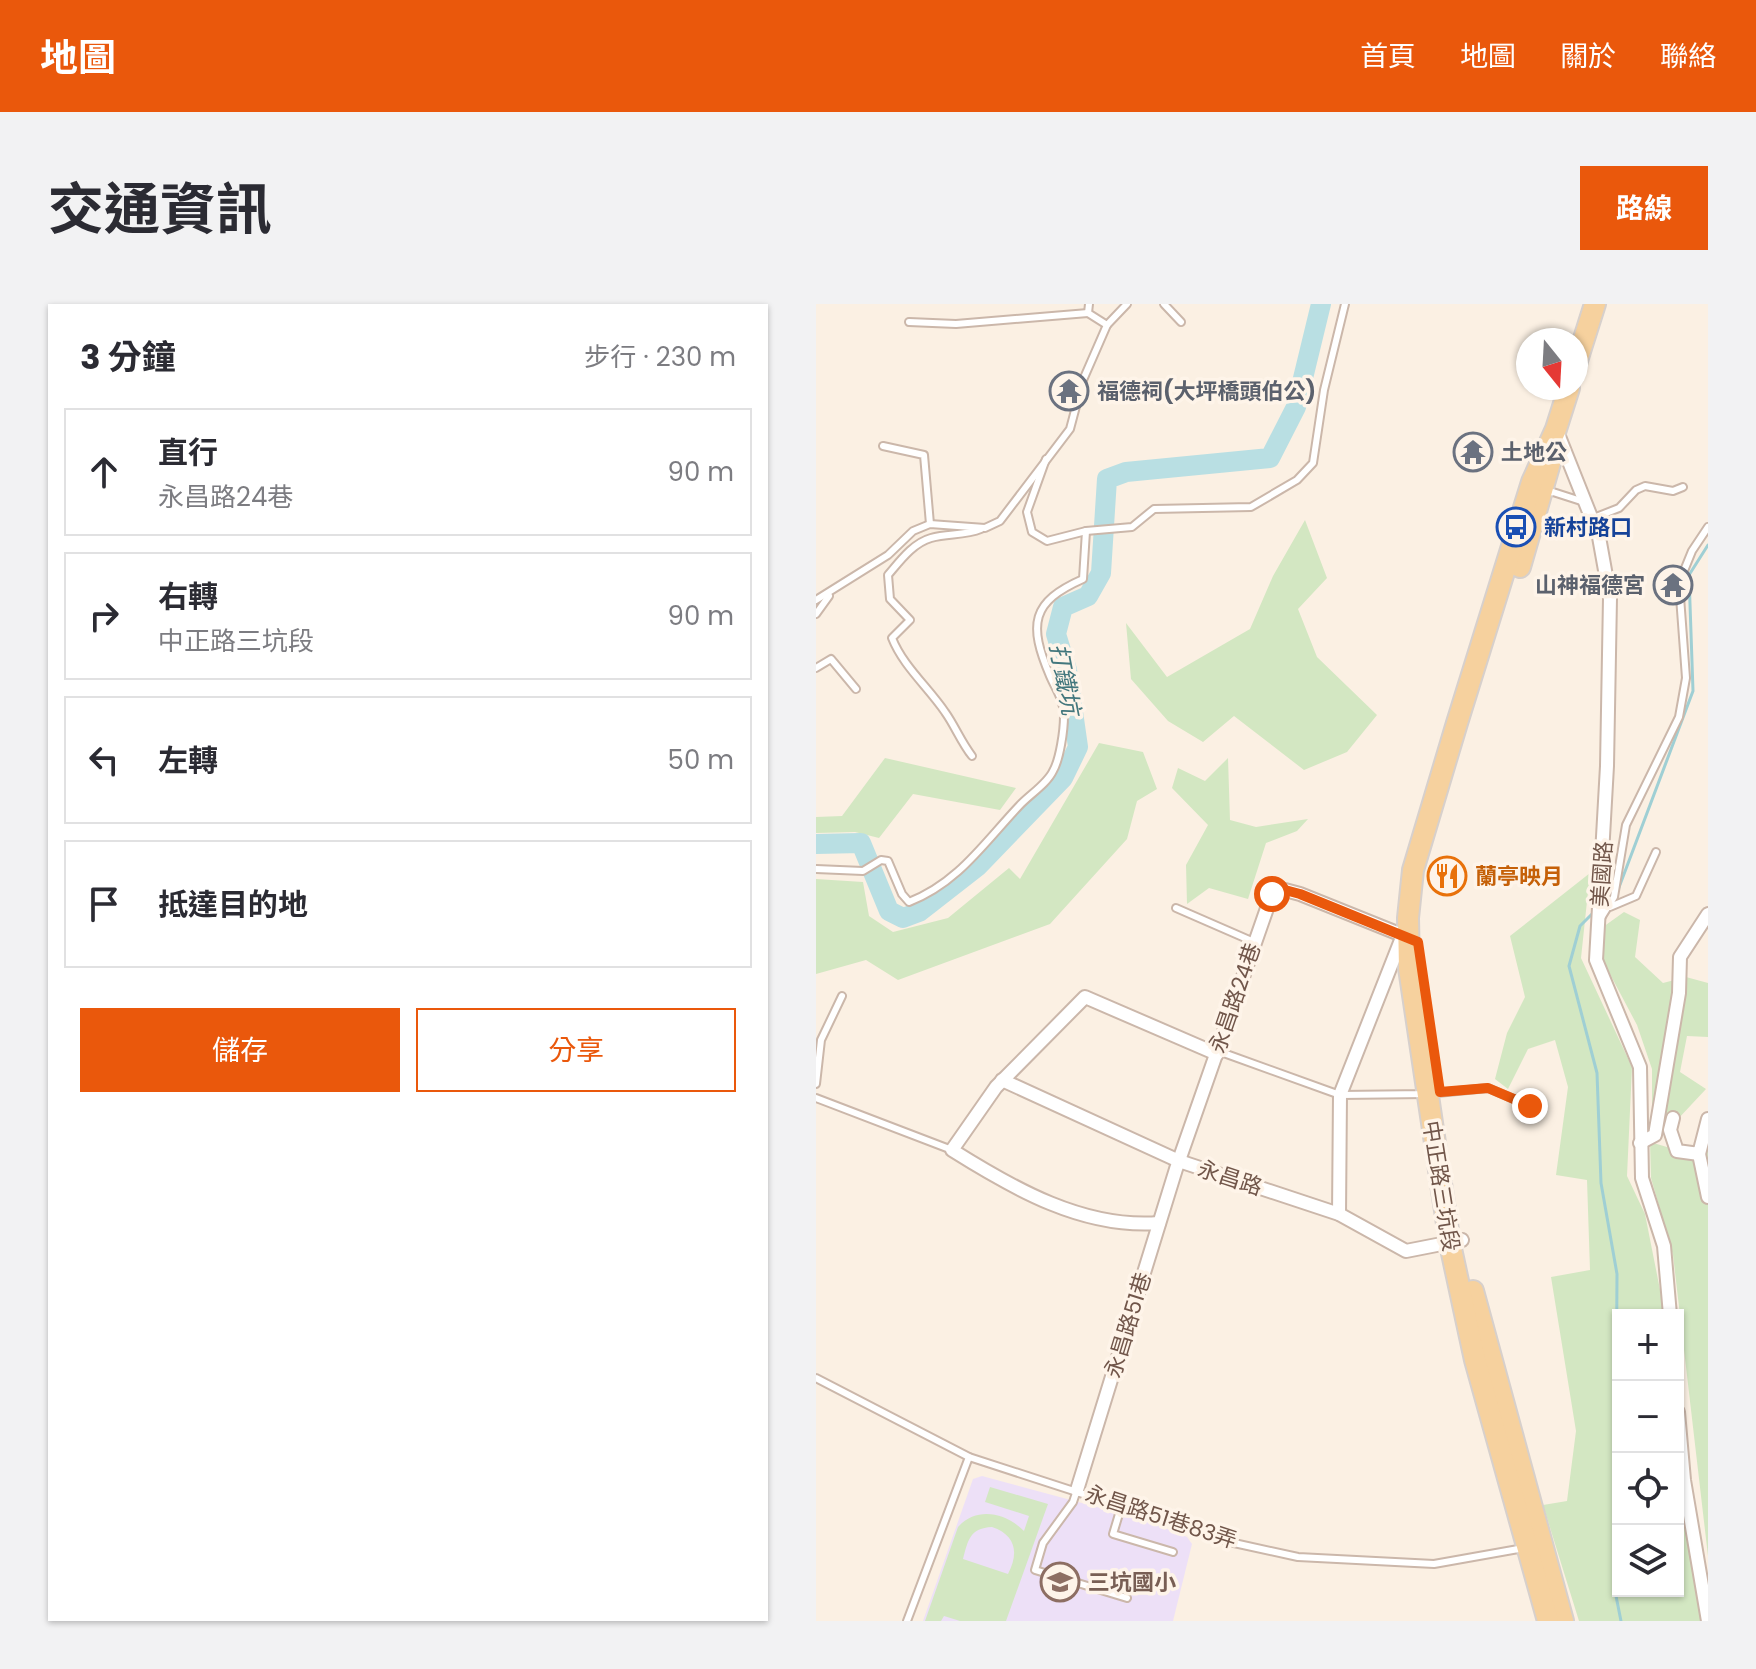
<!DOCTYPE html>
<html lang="zh-TW">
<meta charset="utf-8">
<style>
body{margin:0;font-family:Poppins,"Noto Sans TC",sans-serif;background:#f2f2f3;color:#2b2b33}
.controls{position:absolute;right:24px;bottom:24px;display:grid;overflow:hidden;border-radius:0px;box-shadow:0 2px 6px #0004}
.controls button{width:72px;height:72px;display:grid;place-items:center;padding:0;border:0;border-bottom:2px solid #e1e1e2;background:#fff;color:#2b2b33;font:40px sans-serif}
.compass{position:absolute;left:700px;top:24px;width:72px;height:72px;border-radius:50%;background:#fff;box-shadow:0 2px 6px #0004;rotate:162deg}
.stop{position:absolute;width:24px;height:24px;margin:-18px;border:6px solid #ea580c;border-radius:50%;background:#fff}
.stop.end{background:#ea580c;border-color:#fff;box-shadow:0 2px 8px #0008}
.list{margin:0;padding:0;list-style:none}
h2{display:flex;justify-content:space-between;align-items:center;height:104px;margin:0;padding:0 32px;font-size:34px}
h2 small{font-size:26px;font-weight:400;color:#7c7c81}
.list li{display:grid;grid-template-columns:52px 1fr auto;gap:24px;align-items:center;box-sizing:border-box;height:128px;margin:0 16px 16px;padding:0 16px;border:2px solid #e1e1e2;border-radius:0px}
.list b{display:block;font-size:30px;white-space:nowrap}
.list p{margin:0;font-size:26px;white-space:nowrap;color:#7c7c81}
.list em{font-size:26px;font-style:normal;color:#7c7c81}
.actions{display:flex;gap:16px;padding:24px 32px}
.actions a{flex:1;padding:18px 0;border:2px solid #ea580c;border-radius:0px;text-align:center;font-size:28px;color:#ea580c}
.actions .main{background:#ea580c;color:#fff}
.icon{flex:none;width:44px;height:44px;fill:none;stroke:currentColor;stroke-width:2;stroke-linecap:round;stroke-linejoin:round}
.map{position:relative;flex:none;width:892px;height:1317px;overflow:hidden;border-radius:0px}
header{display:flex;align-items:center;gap:48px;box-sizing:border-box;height:112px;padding:0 40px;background:#ea580c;color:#fff}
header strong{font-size:38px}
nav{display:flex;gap:44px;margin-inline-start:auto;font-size:28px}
.intro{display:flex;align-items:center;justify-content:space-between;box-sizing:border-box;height:192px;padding:0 48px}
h1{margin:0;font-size:56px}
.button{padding:20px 36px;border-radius:0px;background:#ea580c;color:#fff;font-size:28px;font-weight:700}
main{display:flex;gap:48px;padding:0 48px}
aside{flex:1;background:#fff;border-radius:0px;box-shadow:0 2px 6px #0004}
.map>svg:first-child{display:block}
</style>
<header>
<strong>地圖</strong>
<nav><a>首頁</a><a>地圖</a><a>關於</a><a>聯絡</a></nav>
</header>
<div class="intro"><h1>交通資訊</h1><a class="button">路線</a></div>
<main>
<aside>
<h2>3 分鐘<small>步行 · 230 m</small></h2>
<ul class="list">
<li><svg class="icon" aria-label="ahead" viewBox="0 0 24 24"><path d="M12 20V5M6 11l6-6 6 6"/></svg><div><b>直行</b><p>永昌路24巷</p></div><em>90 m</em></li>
<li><svg class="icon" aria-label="right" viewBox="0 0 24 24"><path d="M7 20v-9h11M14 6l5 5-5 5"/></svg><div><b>右轉</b><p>中正路三坑段</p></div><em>90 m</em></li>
<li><svg class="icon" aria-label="left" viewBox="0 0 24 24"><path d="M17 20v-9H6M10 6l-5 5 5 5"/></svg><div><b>左轉</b></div><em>50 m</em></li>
<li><svg class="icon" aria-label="arrive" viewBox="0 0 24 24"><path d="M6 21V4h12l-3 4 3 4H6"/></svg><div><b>抵達目的地</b></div></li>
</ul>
<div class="actions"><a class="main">儲存</a><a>分享</a></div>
</aside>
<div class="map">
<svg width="892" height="1317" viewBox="0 0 892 1317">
<rect width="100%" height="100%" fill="#fbf0e3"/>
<path fill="#ede0f7" d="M 166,1172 L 329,1216 L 371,1233 L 376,1240 L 357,1317 L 107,1317 L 157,1175 Z"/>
<g fill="#d3e7c2" fill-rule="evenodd">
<path d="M 489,216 L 511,274 L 482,305 L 501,353 L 561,411 L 531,448 L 488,466 L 418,412 L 387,438 L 352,417 L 315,375 L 310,319 L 351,373 L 434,325 L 457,272 Z"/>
<path d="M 283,439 L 327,448 L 341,485 L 321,497 L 311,535 L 234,620 L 82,676 L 50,656 L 0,670 L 0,575 L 47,578 L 53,612 L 77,628 L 132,614 L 193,564 L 204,575 Z"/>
<path d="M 69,454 L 200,484 L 184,506 L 97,490 L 63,534 L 39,528 L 0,529 L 0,513 L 26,512 Z"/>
<path d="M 412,454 L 414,516 L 440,523 L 492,515 L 481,527 L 450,539 L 432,595 L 393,584 L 371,600 L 370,561 L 392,521 L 356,484 L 362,464 L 389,477 Z"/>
<path d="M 774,569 L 765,654 L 816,763 L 811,872 L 829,910 L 849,1011 L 802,1011 L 802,1287 L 862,1287 L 862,1120 L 891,1317 L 763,1317 L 727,1201 L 751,1197 L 760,1127 L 735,973 L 774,966 L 771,876 L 740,871 L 752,783 L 739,736 L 712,745 L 692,785 L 679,775 L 691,729 L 709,693 L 694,632 Z"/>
<path d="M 808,608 L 824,616 L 819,653 L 847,679 L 870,673 L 892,679 L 892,733 L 871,732 L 864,768 L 890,785 L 861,816 L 836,822 L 836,765 L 821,721 L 786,655 L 787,623 Z"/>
<path d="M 892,819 L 892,1252 L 857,951 L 835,874 L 834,838 L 878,851 Z"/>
<path d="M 174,1183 L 232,1200 L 190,1317 L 144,1317 L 128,1312 L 125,1317 L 109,1317 L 142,1223 C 161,1202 190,1209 208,1227 L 213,1212 L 169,1198 ZM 176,1223 C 200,1231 203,1249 192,1270 L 147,1255 C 152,1236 154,1224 176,1223 Z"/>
</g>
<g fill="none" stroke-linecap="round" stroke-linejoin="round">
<g stroke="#9fcfd4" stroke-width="3">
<path d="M 802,586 L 877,387 L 873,271 L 892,241"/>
<path d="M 779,607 L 764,622 L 753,662 L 781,769 L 785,879 L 801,970 L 799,1287 L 805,1317"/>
</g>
<path stroke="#b9dfe3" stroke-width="20" d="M 0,540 L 45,539 L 73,607 L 87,614 L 103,608 L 162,562 L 247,474 L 262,443 L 251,366 L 240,330 L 247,303 L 272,292 L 285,269 L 291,175 L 310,168 L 454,154 L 480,103 L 505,0"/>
<defs>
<g id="service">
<path d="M 348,0 L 365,18"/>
<path d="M 93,18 L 140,20 L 272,9"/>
<path d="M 291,21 L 311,0"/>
<path d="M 67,142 L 108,151 L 114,220"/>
<path d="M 230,155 L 211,208 L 216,228 L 231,237 L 270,227 L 316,223 L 338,205 L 435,203 L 481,176 L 497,159 L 508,86 L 529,0"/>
<path d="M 731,189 L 737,188 L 765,197"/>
<path d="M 775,215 L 803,204 L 820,186 L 829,182 L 857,187 L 867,183"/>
<path d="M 0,296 L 72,251 L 97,227 L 114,220 L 169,224 L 184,217 L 254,125 L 267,76 L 291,21 L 272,9 L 273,0"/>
<path d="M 0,310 L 13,292"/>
<path d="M 0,364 L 15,355 L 40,385"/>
<path d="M 156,452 C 145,438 139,422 129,408 C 112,383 87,362 76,334 L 94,316 L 74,295 L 72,271 C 84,257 97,239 115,234 C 132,229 148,232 165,225"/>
<path d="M 0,565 L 47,567 L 65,556 L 72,557 L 86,590 L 93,598 C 142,579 168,539 203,502 C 213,491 231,480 237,467 C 244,455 248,426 248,412 C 248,396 240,386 234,372 C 212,320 215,298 267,275 L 270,227"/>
<path d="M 794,603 L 820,592 L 840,548"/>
<path d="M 360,604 L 438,638"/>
<path d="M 785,614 L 798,593 L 810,521 L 863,413 L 870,374 L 863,279 L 876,247 L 892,223"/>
<path d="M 402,747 L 524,791 L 611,790 L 672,784 L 714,802"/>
<path d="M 0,780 L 5,736 L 26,692"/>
<path d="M 0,794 L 136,846"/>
<path d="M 0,1074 L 153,1153 L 418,1239 L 482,1253 L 618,1260 L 708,1244"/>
<path d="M 261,1186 L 257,1198 L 227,1239 L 219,1266 L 311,1294"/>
<path d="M 306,1200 L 297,1230 L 357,1248"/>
<path d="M 91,1317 L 153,1153"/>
</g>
<g id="minor">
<path d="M 740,125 L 783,233 L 794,294 L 791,462 L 780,656 L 824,763 L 826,874 L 848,942 L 854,1011"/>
<path d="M 186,776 L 363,857 L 523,910 L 590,947 L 646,936"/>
<path d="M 857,814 L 854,826 L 861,847 L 883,850 L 892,815"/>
<path d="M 824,839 L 839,831 L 863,689 L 864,653 L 892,610"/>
<path d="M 883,850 L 892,893"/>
<path d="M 523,910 L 524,791 L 587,631"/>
<path d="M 343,919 C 268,925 198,885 136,846 L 180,783 L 269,693 L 401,750"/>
<path d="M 862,1108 L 868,1176 L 892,1317"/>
<path d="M 261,1186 L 360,865 L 456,590 L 469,586 L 484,590 L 596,635"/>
</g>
<g id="primary">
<path d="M 760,60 L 779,0"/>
<path d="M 704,263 L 736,152"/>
<path d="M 657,987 L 747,1317"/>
<path d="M 732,1317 L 659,1056 L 634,940 L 593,664 L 592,614 L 597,566 L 641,419 L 716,178 L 740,125 L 753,84"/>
</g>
</defs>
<use href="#service" stroke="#cbb7aa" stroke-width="10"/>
<use href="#minor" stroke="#cbb7aa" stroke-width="16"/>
<use href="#primary" stroke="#d7d0cc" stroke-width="24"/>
<use href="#service" stroke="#fff" stroke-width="6"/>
<use href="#minor" stroke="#fff" stroke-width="12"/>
<use href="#primary" stroke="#f6d19e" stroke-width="20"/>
</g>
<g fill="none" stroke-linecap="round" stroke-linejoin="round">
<path stroke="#ea580c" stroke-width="10" d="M 456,590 L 469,586 L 484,590 L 602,638 L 624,788 L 672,784 L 714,802"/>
</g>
<defs>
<symbol id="temple-ring" viewBox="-11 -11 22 22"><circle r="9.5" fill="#fef4e9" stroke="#6b7280" stroke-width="1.5"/><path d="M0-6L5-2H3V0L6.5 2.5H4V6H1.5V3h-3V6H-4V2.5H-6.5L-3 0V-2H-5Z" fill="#6b7280"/></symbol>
<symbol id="bus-ring" viewBox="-11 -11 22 22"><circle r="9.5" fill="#fef4e9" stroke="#1a4fb4" stroke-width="1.5"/><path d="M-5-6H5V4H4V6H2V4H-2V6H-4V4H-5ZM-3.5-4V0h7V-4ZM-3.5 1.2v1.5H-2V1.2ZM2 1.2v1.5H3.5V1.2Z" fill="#1a4fb4"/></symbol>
<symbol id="restaurant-ring" viewBox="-11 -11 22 22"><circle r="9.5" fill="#fef4e9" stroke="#e8710a" stroke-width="1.5"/><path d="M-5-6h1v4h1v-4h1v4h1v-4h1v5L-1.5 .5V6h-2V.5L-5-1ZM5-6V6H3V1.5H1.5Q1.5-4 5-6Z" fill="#e8710a"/></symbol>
<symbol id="school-ring" viewBox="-11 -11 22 22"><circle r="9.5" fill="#fef4e9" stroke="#8d6e63" stroke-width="1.5"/><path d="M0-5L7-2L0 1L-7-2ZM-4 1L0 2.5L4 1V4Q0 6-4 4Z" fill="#8d6e63"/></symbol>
</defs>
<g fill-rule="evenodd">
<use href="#temple-ring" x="231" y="65" width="44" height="44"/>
<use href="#temple-ring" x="635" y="126" width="44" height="44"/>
<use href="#bus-ring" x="678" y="201" width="44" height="44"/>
<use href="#temple-ring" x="835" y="259" width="44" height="44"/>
<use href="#restaurant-ring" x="609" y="550" width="44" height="44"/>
<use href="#school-ring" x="222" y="1256" width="44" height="44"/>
</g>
<g text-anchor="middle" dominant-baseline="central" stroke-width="7" stroke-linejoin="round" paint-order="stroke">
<g font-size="22" font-weight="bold" fill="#5b616d" stroke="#fef4e9" text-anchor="start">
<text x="281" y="87">福德祠(大坪橋頭伯公)</text>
<text x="685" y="148">土地公</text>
<text x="829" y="281" text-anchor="end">山神福德宮</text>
</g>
<g font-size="22" font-weight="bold" fill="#164399" stroke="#fef4e9" text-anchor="start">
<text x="728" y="223">新村路口</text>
</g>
<g font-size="22" fill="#71564a" stroke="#fef4e9">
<text transform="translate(786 570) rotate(-86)">美國路</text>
<text transform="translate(419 694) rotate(-71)">永昌路24巷</text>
<text transform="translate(414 874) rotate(18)">永昌路</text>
<text transform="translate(625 882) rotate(81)">中正路三坑段</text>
<text transform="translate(312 1021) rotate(-73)">永昌路51巷</text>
<text transform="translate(345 1213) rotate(18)">永昌路51巷83弄</text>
</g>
<g font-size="22" font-weight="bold" fill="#c56008" stroke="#fef4e9" text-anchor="start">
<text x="659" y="572">蘭亭映月</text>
</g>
<g font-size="22" font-weight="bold" fill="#785e54" stroke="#fef4e9" text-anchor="start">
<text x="272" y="1278">三坑國小</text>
</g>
<g font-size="24" font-style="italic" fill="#43777d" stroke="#fef4e9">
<text transform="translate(249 375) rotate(79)">打鐵坑</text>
</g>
</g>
</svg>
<div class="controls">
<button>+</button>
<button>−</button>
<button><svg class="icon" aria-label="locate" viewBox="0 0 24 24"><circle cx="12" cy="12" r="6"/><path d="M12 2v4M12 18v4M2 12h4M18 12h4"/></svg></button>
<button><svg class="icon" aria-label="layers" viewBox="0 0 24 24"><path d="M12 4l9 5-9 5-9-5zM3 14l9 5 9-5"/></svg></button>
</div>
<svg class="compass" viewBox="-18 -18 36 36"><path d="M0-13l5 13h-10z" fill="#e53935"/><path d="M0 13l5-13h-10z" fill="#7c7c81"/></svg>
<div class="stop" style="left:456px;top:590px"></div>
<div class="stop end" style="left:714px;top:802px"></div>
</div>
</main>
